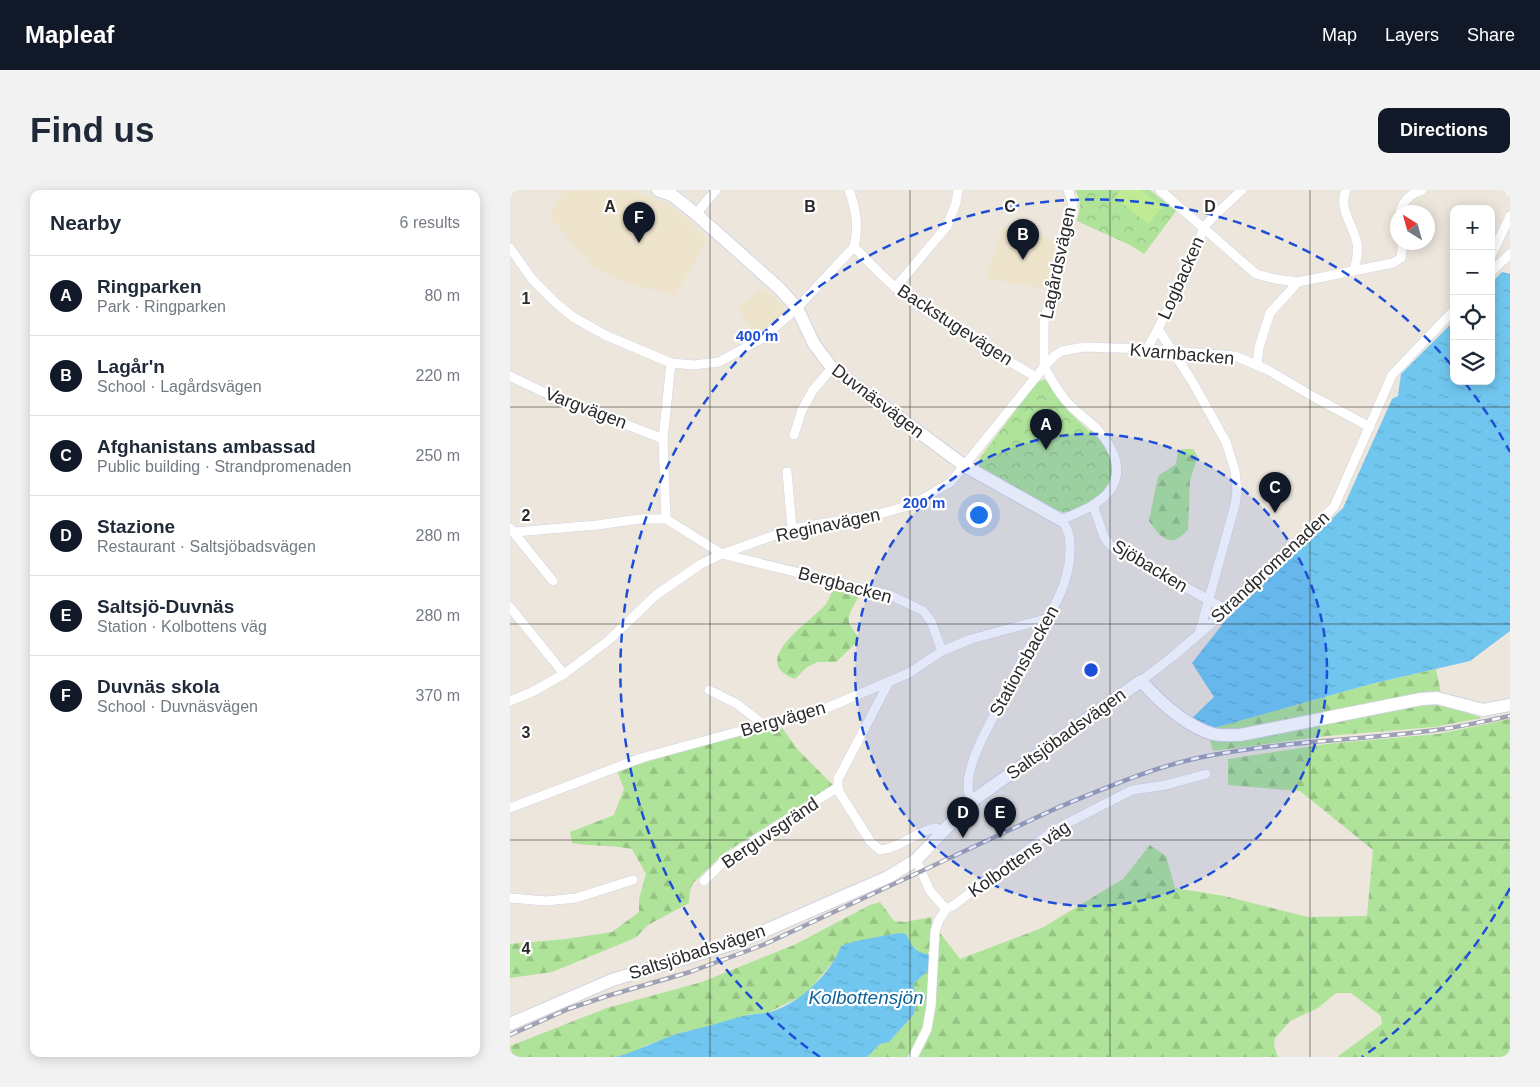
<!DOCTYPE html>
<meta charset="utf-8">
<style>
body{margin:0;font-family:Helvetica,sans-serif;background:#f2f2f3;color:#1f2937}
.controls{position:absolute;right:15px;top:15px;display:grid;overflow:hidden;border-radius:10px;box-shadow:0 2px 12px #0003}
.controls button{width:45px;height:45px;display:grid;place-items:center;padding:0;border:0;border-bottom:1px solid #e0e1e3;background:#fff;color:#1f2937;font:25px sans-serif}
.compass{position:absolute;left:880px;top:15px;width:45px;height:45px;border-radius:50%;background:#fff;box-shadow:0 2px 12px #0003;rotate:323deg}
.you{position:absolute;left:468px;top:324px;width:18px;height:18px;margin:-12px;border:4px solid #fff;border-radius:50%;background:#1a73e8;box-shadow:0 0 0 8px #1a73e833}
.badge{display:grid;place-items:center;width:32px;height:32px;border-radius:50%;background:#111827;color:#fff;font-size:16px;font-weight:700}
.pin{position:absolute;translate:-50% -41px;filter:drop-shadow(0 1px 2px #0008)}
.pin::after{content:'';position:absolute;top:26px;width:18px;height:15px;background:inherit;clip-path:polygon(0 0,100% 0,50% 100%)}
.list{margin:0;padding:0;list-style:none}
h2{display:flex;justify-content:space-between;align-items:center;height:65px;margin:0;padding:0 20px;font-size:21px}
h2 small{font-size:16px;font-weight:400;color:#747a83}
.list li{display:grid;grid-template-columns:32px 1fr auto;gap:15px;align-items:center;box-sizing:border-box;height:80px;padding:0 20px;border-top:1px solid #e0e1e3}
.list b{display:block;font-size:19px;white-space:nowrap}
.list p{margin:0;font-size:16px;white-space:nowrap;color:#747a83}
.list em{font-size:16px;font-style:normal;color:#747a83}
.icon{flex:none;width:28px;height:28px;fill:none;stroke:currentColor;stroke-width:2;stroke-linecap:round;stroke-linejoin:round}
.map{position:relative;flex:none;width:1000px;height:867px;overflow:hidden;border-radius:10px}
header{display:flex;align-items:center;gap:30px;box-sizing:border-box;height:70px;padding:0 25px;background:#111827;color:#fff}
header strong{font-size:24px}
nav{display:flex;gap:28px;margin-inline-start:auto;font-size:18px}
.intro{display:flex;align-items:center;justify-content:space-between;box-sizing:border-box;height:120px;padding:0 30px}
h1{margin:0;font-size:35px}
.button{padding:12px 22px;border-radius:10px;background:#111827;color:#fff;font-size:18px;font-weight:700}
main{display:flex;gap:30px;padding:0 30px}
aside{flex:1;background:#fff;border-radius:10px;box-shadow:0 2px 12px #0003}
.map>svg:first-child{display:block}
</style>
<header>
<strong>Mapleaf</strong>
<nav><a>Map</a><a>Layers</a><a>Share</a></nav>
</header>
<div class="intro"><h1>Find us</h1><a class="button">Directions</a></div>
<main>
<aside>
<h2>Nearby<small>6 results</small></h2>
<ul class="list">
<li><span class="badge">A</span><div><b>Ringparken</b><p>Park · Ringparken</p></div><em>80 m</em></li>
<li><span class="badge">B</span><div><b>Lagår'n</b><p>School · Lagårdsvägen</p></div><em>220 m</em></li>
<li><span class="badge">C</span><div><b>Afghanistans ambassad</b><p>Public building · Strandpromenaden</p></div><em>250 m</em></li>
<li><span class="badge">D</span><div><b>Stazione</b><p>Restaurant · Saltsjöbadsvägen</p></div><em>280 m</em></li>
<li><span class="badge">E</span><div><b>Saltsjö-Duvnäs</b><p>Station · Kolbottens väg</p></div><em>280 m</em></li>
<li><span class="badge">F</span><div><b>Duvnäs skola</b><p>School · Duvnäsvägen</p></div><em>370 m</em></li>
</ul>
</aside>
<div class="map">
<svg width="1000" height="867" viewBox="0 0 1000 867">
<defs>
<pattern id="forest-firs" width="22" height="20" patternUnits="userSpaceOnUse" patternTransform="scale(1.25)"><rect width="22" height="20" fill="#aee399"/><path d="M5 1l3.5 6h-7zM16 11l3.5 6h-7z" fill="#96c384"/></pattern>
<pattern id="park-crowns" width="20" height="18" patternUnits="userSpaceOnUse" patternTransform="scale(1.25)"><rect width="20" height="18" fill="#aee399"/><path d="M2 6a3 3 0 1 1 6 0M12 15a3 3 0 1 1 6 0" fill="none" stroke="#96c384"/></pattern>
<pattern id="water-ripples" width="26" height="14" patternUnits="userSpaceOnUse" patternTransform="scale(1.25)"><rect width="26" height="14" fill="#70c6ee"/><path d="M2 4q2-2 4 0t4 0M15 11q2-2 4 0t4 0" fill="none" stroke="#61aacc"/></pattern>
</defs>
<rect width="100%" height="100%" fill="#ece6dc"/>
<g fill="#eee4cc">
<path d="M 55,0 L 122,0 L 160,15 L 184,36 L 197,50 L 165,106 L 118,93 L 82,77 L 39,26 Z"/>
<path d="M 493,37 L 549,51 L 537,100 L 476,88 Z"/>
<path d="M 253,98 L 267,110 L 277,122 L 249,146 L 227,119 Z"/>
</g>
<g fill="url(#forest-firs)">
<path d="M 673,259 L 683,259 L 688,267 L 680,290 L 678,340 C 675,342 672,346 668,348 C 656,356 645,340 639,331 L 648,286 L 666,274 L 668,261 Z"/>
<path d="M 323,399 L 336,399 L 350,404 C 346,412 335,427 340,435 C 343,441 347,444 349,450 L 326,472 L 308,472 L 297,477 L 285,489 C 235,471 305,429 316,414 C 319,409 321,404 323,399 Z"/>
<path d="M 926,479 L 931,504 L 732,542 L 697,540 L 861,494 Z"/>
<path d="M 925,514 L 937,515 L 971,528 L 925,537 L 817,546 L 703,561 L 699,546 Z"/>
<path d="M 1000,529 L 1000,867 L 827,867 L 872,834 L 871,826 L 841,803 L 826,803 L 808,818 L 780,831 L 765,848 L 764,856 L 768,867 L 407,867 L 425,817 L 430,743 L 450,769 L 532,738 L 613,689 L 640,655 L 656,666 L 665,698 L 714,706 L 798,727 L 857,726 L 863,660 L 790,601 L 718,595 L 718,569 L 816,554 L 928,544 Z"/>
<path d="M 270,535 L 288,560 L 323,595 L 214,663 L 183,693 L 180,701 L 179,713 L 138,735 L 125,748 L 42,782 L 0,788 L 0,754 L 56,749 L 102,742 L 129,722 L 129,709 L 136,684 L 122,659 C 102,655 82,656 62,653 L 60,642 L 104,625 L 114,599 L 107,581 L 189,556 Z"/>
<path d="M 370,712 L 384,731 L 395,732 L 422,727 L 420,756 L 418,764 L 410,763 L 388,743 L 331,756 L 327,767 L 296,804 L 257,823 L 241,824 L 191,839 L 177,841 L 137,855 L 125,862 L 105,867 L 0,867 L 0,856 L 97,818 L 192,792 L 284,755 L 360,715 Z"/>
<path d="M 420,779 L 419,816 L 415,836 L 399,867 L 357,867 L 370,854 L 379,852 L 404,824 L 407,810 L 403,794 Z"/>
</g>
<g fill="url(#park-crowns)">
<path d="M 565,0 L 640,0 L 666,21 L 634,64 L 620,55 L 567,31 C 570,19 572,11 565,0 Z"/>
<path d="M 536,189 L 541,193 L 557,216 L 555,218 L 579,241 L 582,240 C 608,270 615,295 574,316 C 565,320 559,324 548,321 L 471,279 L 469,275 L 469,269 L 527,192 Z"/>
</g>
<path fill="#c1ea95" d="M 610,0 L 631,0 L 652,17 L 638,34 L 605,7 Z"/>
<g fill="url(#water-ripples)">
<path d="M 992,82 L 1000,84 L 1000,441 L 960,471 L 861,494 L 697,540 L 682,528 L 704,507 L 682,473 L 715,431 L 833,318 L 882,209 L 888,206 L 891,184 L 944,131 L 944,191 L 981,191 L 981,93 Z"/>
<path d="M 388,743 L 396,744 C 401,755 405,763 418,764 L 421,769 L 420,779 L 403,794 L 407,809 L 404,824 L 379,852 L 370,854 L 357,867 L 105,867 C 130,861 152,847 178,841 C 196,837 215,831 233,826 C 241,824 248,824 256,823 C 286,817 321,784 331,756 L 342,752 Z"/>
</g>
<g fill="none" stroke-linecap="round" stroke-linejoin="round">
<defs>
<g id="street">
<path d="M 339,0 C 346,18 349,38 344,57 C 358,71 371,85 386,98 C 429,133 479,159 526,187"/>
<path d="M 650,0 L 746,84 L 765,89 L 788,92"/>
<path d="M 836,0 C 828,19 843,34 847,53 C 849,63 846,72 844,81"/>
<path d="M 999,0 L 1000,2"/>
<path d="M 890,22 C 894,10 900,4 912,0"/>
<path d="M 186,24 L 206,0"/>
<path d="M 0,58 L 22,89 L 46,113 L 63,127 L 95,145 L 161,173 L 184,175 L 209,172 L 251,149 L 287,118 L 344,57"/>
<path d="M 981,66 L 1000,26"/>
<path d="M 981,82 L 1000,64"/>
<path d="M 386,97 L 437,36 L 446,13 L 448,0"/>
<path d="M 648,139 L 682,191 L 716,252 L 725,281 L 727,301 L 725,315 L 690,441"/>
<path d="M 637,159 L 676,86 L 694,37 L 705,25 L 732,0"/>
<path d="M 747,175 L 749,157 L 760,123 L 788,92 L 883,73 L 891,68 L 893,52"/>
<path d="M 534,177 L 534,132 L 563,14 L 558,0"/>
<path d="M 0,186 L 31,201 L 153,249"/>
<path d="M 284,245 L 292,220 L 303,200 L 322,178"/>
<path d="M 277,282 L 282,339"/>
<path d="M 583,315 L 594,347 L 601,356 L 717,420"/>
<path d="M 156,329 L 153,249 L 161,173"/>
<path d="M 0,338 L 43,391"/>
<path d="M 5,342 L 87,335 L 130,329 L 156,329 L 212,364 L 380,405 L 413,421 L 421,431 L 432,461"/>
<path d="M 0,417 L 54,484"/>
<path d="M 631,491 L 662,467 L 717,420 L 824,317 L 882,185 L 944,120"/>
<path d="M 379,492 L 328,589 L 328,600 L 360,651 L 370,660 C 391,658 410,639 427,638 L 432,642"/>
<path d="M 199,500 L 227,514 L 254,535"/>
<path d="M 0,511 L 24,501 L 54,484 L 99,450 L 146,405 L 191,374 L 212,364 L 282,339 L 373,323 L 404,314 L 441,292 L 534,177 L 544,166 L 552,161 L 574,157 L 637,159 L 725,166 L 758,180 L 802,206 L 860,237"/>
<path d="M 462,611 C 460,607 458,602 458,597 C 458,569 480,534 493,509 C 502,491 510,472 521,455 C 539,425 559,398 560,362 C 560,349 560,340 551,330 C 562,325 573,321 583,315 C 618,294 610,264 586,238 C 578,230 568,224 560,215 C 549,205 542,190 534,177"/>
<path d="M 0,618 L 131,568 L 319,517 L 399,483 L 432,461 L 461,449 L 539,428"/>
<path d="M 194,691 L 217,668 L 328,597"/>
<path d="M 0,708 L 36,711 L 66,708 L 123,690"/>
<path d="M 436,719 L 444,715 L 544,640 L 622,600 L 656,595 L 696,584"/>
<path d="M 403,867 L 417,839 L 421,816 L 425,741 L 429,730 L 436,719 L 420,701 L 406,670"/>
</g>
<g id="secondary">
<path d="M 148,0 L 162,5 L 186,24 L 269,98 L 287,118 L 304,154 L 322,178 L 455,276 L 551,330"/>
<path d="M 0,834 L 102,790 L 229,752 L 378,687 L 406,670 L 462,611 L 631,491 C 650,512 675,536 703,544 C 712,546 721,545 730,545 L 911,509 L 927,508 L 973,520 L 1000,515"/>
</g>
</defs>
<use href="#street" stroke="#d2d4e3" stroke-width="10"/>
<use href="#secondary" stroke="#d2d4e3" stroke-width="14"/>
<use href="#street" stroke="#fff" stroke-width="9"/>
<use href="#secondary" stroke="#fff" stroke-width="12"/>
<defs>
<path id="rail" d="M 0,845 L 58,819 L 97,806 L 180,782 L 253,755 L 549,617 C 598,597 650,574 703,565 C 777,551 852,550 926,540 C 950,537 975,531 1000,526"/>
</defs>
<use href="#rail" stroke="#9fa1b5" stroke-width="4.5"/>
<use href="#rail" stroke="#fff" stroke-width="2.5" stroke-dasharray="8" stroke-linecap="butt"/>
</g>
<path fill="none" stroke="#2a2a2a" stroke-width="1" stroke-opacity="0.55" d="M 200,0 L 200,867M 400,0 L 400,867M 600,0 L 600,867M 800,0 L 800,867M 0,217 L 1000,217M 0,434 L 1000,434M 0,650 L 1000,650"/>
<circle cx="581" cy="480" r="236" fill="#1d4ed8" fill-opacity=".12"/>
<g fill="none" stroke="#1d4ed8" stroke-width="2.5" stroke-dasharray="9 6">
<circle cx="581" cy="480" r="236"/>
<path d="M1000 698A472 472 0 0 1 852 867M310 867A472 472 0 1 1 943 177M955 193A472 472 0 0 1 1000 262"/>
</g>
<g text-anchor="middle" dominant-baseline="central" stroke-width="4.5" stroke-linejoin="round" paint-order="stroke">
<g font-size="18" fill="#2a2a2a" stroke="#fff">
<text transform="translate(548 73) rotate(-78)">Lagårdsvägen</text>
<text transform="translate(671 88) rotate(-66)">Logbacken</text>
<text transform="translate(445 135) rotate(33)">Backstugevägen</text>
<text transform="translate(672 164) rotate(5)">Kvarnbacken</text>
<text transform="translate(368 211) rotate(37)">Duvnäsvägen</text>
<text transform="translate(76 218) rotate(21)">Vargvägen</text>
<text transform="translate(318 335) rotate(-12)">Reginavägen</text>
<text transform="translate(640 376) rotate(31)">Sjöbacken</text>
<text transform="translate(760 377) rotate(-43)">Strandpromenaden</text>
<text transform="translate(335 395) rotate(15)">Bergbacken</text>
<text transform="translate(514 471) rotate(-61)">Stationsbacken</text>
<text transform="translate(273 529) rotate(-16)">Bergvägen</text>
<text transform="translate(556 544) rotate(-36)">Saltsjöbadsvägen</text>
<text transform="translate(260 643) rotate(-34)">Berguvsgränd</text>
<text transform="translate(509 669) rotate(-35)">Kolbottens väg</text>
<text transform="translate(187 762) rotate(-18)">Saltsjöbadsvägen</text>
</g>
<g font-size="19" font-style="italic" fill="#0e639b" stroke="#fff">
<text x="356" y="807">Kolbottensjön</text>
</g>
</g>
<g font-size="16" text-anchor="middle" font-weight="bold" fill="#2a2a2a" stroke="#fff" stroke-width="4.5" stroke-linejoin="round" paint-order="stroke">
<text x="100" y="22">A</text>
<text x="300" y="22">B</text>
<text x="500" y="22">C</text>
<text x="700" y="22">D</text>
<text x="16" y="114">1</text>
<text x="16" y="331">2</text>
<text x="16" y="548">3</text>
<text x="16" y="764">4</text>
</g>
<circle cx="581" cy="480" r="8" fill="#1d4ed8" stroke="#fff" stroke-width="2.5"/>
<g font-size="15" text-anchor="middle" font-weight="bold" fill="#1d4ed8" stroke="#fff" stroke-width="4.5" stroke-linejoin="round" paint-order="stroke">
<text x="247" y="151">400 m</text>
<text x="414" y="318">200 m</text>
</g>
</svg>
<div class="controls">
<button>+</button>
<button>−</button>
<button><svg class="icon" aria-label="locate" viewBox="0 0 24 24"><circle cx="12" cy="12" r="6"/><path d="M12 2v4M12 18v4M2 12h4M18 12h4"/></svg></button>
<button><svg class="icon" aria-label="layers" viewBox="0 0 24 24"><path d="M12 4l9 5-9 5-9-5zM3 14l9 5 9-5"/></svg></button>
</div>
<svg class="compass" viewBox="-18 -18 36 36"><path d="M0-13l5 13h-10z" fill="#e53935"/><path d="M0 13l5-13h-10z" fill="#747a83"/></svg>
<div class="you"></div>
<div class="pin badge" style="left:536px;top:260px">A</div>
<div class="pin badge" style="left:513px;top:70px">B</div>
<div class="pin badge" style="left:765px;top:323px">C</div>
<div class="pin badge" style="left:453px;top:648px">D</div>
<div class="pin badge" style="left:490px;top:648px">E</div>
<div class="pin badge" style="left:129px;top:53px">F</div>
</div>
</main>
